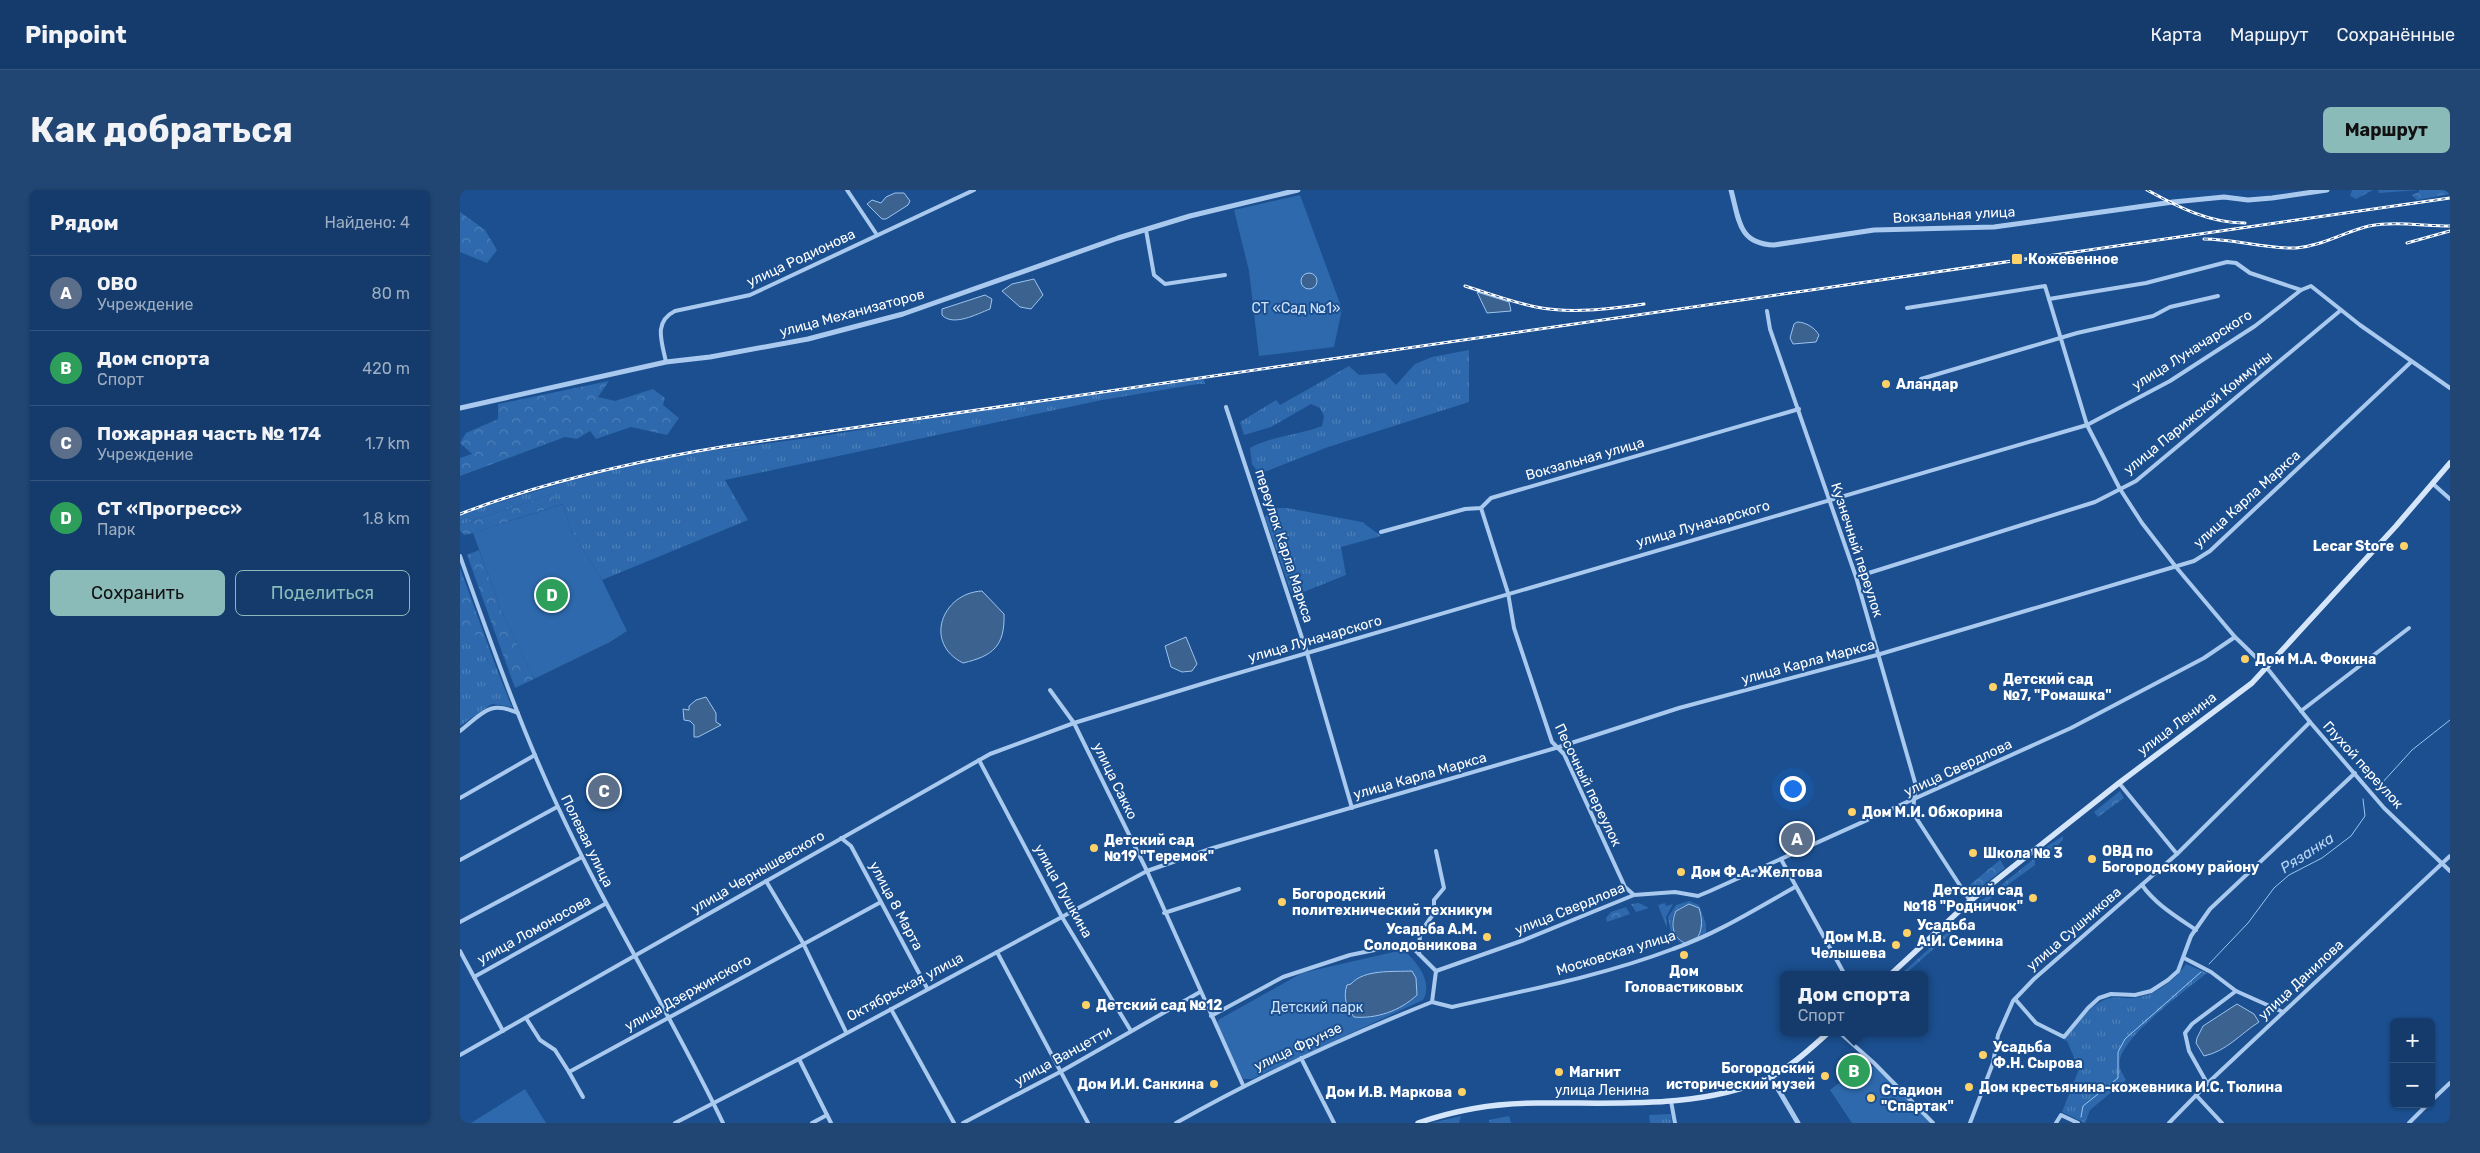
<!DOCTYPE html>
<html lang="ru">
<meta charset="utf-8">
<style>
body{margin:0;font-family:Rubik,sans-serif;background:#214673;color:#f1f3f6}
.controls{position:absolute;right:15px;bottom:15px;display:grid;overflow:hidden;border-radius:8px;box-shadow:0 1px 4px #0004}
.controls button{width:45px;height:45px;display:grid;place-items:center;padding:0;border:0;border-bottom:1px solid #33557e;background:#143b6b;color:#f1f3f6;font:25px sans-serif}
.you{position:absolute;left:1332px;top:598px;width:18px;height:18px;margin:-12px;border:4px solid #fff;border-radius:50%;background:#1a73e8;box-shadow:0 0 0 8px #1a73e833}
.badge{display:grid;place-items:center;width:32px;height:32px;border-radius:50%;background:#8bbbb9;color:#fff;font-size:16px;font-weight:700}
.pin{position:absolute;translate:-50% -50%;border:2px solid #fff;box-shadow:0 1px 5px #0006}
.popup{position:absolute;left:1320px;top:781px;width:148px;height:65px;box-sizing:border-box;display:grid;place-content:center;border-radius:8px;background:#143b6b;filter:drop-shadow(0 1px 4px #0005);font-size:16px;white-space:nowrap;color:#9dadc1}
.popup b{font-size:19px;color:#f1f3f6}
.popup::after{content:'';position:absolute;left:50%;top:100%;margin-left:-10px;border:10px solid transparent;border-top-color:#143b6b}
.list{margin:0;padding:0;list-style:none}
h2{display:flex;justify-content:space-between;align-items:center;height:65px;margin:0;padding:0 20px;font-size:21px}
h2 small{font-size:16px;font-weight:400;color:#9dadc1}
.list li{display:grid;grid-template-columns:32px 1fr auto;gap:15px;align-items:center;box-sizing:border-box;height:75px;padding:0 20px;border-top:1px solid #33557e}
.list b{display:block;font-size:19px;white-space:nowrap}
.list p{margin:0;font-size:16px;white-space:nowrap;color:#9dadc1}
.list em{font-size:16px;font-style:normal;color:#9dadc1}
.actions{display:flex;gap:10px;padding:15px 20px}
.actions a{flex:1;padding:11px 0;border:1px solid #8bbbb9;border-radius:8px;text-align:center;font-size:18px;color:#8bbbb9}
.actions .main{background:#8bbbb9;color:#111}
.map{position:relative;flex:none;width:1990px;height:933px;overflow:hidden;border-radius:8px}
header{display:flex;align-items:center;gap:30px;box-sizing:border-box;height:70px;padding:0 25px;background:#143b6b;border-bottom:1px solid #33557e}
header strong{font-size:24px}
nav{display:flex;gap:28px;margin-inline-start:auto;font-size:18px}
.intro{display:flex;align-items:center;justify-content:space-between;box-sizing:border-box;height:120px;padding:0 30px}
h1{margin:0;font-size:35px}
.button{padding:12px 22px;border-radius:8px;background:#8bbbb9;color:#111;font-size:18px;font-weight:700}
main{display:flex;gap:30px;padding:0 30px}
aside{flex:1;background:#143b6b;border-radius:8px;box-shadow:0 1px 4px #0004}
.map>svg:first-child{display:block}
</style>
<header>
<strong>Pinpoint</strong>
<nav><a>Карта</a><a>Маршрут</a><a>Сохранённые</a></nav>
</header>
<div class="intro"><h1>Как добраться</h1><a class="button">Маршрут</a></div>
<main>
<aside>
<h2>Рядом<small>Найдено: 4</small></h2>
<ul class="list">
<li><span class="badge" style="background:#5c6f8a">A</span><div><b>ОВО</b><p>Учреждение</p></div><em>80 m</em></li>
<li><span class="badge" style="background:#2e9e5b">B</span><div><b>Дом спорта</b><p>Спорт</p></div><em>420 m</em></li>
<li><span class="badge" style="background:#5c6f8a">C</span><div><b>Пожарная часть № 174</b><p>Учреждение</p></div><em>1.7 km</em></li>
<li><span class="badge" style="background:#2e9e5b">D</span><div><b>СТ «Прогресс»</b><p>Парк</p></div><em>1.8 km</em></li>
</ul>
<div class="actions"><a class="main">Сохранить</a><a>Поделиться</a></div>
</aside>
<div class="map">
<svg width="1990" height="933" viewBox="0 0 1990 933">
<defs>
<pattern id="grass-tufts" width="24" height="20" patternUnits="userSpaceOnUse" patternTransform="scale(1.25)"><rect width="24" height="20" fill="#2e69ad"/><path d="M3 7l-1-3M5 7V3M7 7l1-3M15 17l-1-3M17 17v-4M19 17l1-3" fill="none" stroke="#4d80b9"/></pattern>
<pattern id="forest-crowns" width="20" height="18" patternUnits="userSpaceOnUse" patternTransform="scale(1.25)"><rect width="20" height="18" fill="#2e69ad"/><path d="M2 6a3 3 0 1 1 6 0M12 15a3 3 0 1 1 6 0" fill="none" stroke="#4d80b9"/></pattern>
</defs>
<rect width="100%" height="100%" fill="#1b4f8f"/>
<g fill="url(#grass-tufts)">
<path d="M 1009,160 L 1009,212 L 868,257 L 799,284 L 792,274 L 790,258 C 812,246 839,245 862,236 L 864,226 L 860,218 L 851,214 L 811,237 L 784,245 L 780,232 L 816,210 L 820,215 L 889,176 L 899,185 L 925,183 L 936,195 L 955,174 L 972,167 Z"/>
<path d="M 744,189 L 745,194 L 738,194 L 642,210 L 265,290 L 288,330 L 142,390 L 111,340 L 103,314 L 96,316 L 92,304 L 0,335 L 0,324 L 109,291 L 207,266 L 356,247 L 522,220 Z"/>
<path d="M 811,318 L 827,318 L 902,332 L 921,346 L 881,357 L 886,385 L 836,405 L 831,402 L 805,327 Z"/>
<path d="M 0,436 L 5,442 L 14,441 L 29,473 L 36,477 L 52,517 L 32,514 L 0,536 Z"/>
<path d="M 1229,711 L 1239,715 L 1246,734 L 1246,743 L 1239,746 L 1242,727 L 1239,718 C 1210,706 1203,742 1224,754 L 1222,754 L 1211,744 L 1208,727 L 1216,715 Z"/>
<path d="M 1205,713 L 1206,716 L 1213,714 L 1206,727 L 1207,738 L 1198,715 Z"/>
<path d="M 1726,774 L 1747,783 C 1726,800 1666,844 1660,869 C 1658,878 1662,883 1666,890 L 1630,920 L 1625,933 L 1602,922 L 1619,879 L 1607,851 L 1604,850 C 1615,837 1626,819 1642,811 C 1652,805 1661,809 1672,808 C 1693,807 1715,791 1726,774 Z"/>
<path d="M 1211,924 L 1212,933 L 1190,933 L 1189,925 Z"/>
<path d="M 1049,926 L 1051,933 L 1030,933 L 1029,930 Z"/>
</g>
<g fill="url(#forest-crowns)">
<path d="M 1892,0 L 1913,0 L 1896,9 L 1890,6 Z"/>
<path d="M 1918,0 L 1990,0 L 1990,4 L 1957,10 L 1952,5 L 1959,2 L 1959,0 L 1919,3 Z"/>
<path d="M 0,22 L 25,40 L 37,60 L 27,73 L 0,62 Z"/>
<path d="M 149,191 L 138,207 L 155,211 L 193,199 L 205,208 L 203,215 L 219,228 L 207,245 L 171,237 L 136,249 L 130,241 L 117,249 L 105,247 L 0,286 L 0,268 L 12,264 L 0,253 L 6,243 L 38,229 L 38,214 Z"/>
<path d="M 92,304 L 96,316 L 13,343 L 5,345 L 0,341 L 0,335 Z"/>
<path d="M 19,360 L 41,420 L 74,489 L 55,498 L 7,365 Z"/>
<path d="M 0,378 L 36,477 L 29,473 L 14,442 L 5,442 L 0,436 Z"/>
<path d="M 1660,601 L 1664,608 L 1638,627 L 1634,622 Z"/>
<path d="M 1603,646 L 1603,650 L 1586,666 L 1581,660 Z"/>
<path d="M 1575,668 L 1575,675 L 1538,702 L 1519,719 L 1517,714 Z"/>
<path d="M 1540,670 L 1545,678 L 1512,704 L 1507,697 Z"/>
<path d="M 1179,713 L 1189,718 L 1176,722 L 1171,714 Z"/>
<path d="M 1166,717 L 1170,724 L 1147,732 L 1146,728 L 1151,722 Z"/>
<path d="M 1502,729 L 1503,733 L 1444,785 L 1440,785 Z"/>
<path d="M 1001,926 L 999,933 L 971,933 Z"/>
</g>
<g fill="#2e69ad">
<path d="M 840,5 L 882,119 L 874,157 L 799,166 L 789,81 L 774,20 Z"/>
<path d="M 103,314 L 111,340 L 142,390 L 167,441 L 150,452 L 74,489 L 41,420 L 13,343 Z"/>
<path d="M 938,761 L 946,762 C 958,774 973,792 963,810 L 792,889 L 783,889 L 757,835 L 758,830 L 842,783 Z"/>
<path d="M 1410,877 L 1415,877 L 1471,933 L 1392,933 L 1370,900 L 1383,890 L 1388,896 Z"/>
<path d="M 65,899 L 86,933 L 11,933 Z"/>
</g>
<g fill="#3c6290" stroke="#9cc4f0">
<path d="M 435,3 L 444,3 L 450,11 L 448,15 L 426,29 L 422,29 L 407,14 L 412,10 L 421,13 L 426,7 Z"/>
<circle cx="849" cy="91" r="8"/>
<path d="M 574,89 L 583,105 L 571,119 L 560,117 L 542,101 L 552,94 Z"/>
<path d="M 1017,102 L 1049,112 L 1051,121 L 1027,123 Z"/>
<path d="M 525,105 L 532,109 L 530,119 C 517,124 493,137 482,125 L 482,119 Z"/>
<path d="M 1337,132 C 1346,132 1355,138 1359,145 L 1356,152 L 1333,154 L 1330,148 L 1334,134 Z"/>
<path d="M 522,401 L 544,424 C 545,456 533,466 503,473 C 463,453 482,403 522,401 Z"/>
<path d="M 726,447 L 737,474 L 732,481 L 722,482 L 711,477 L 705,456 Z"/>
<path d="M 246,507 L 256,523 L 256,532 L 261,535 L 238,547 L 234,547 L 234,535 L 230,531 L 224,530 L 223,519 L 229,520 L 229,516 L 236,510 Z"/>
<path d="M 1229,714 L 1239,718 C 1242,728 1243,737 1238,747 L 1225,753 C 1211,747 1211,732 1216,721 Z"/>
<path d="M 952,781 L 956,788 L 957,805 C 940,821 916,829 894,827 C 886,816 883,807 887,795 L 891,794 C 904,779 933,782 952,781 Z"/>
<path d="M 1777,814 L 1794,824 L 1799,832 C 1780,844 1767,861 1744,866 L 1736,853 L 1737,848 L 1743,836 Z"/>
</g>
<g fill="none" stroke-linecap="round" stroke-linejoin="round">
<g stroke="#9cc4f0" stroke-width="1">
<path d="M 1922,593 L 1952,560 L 1990,530"/>
<path d="M 1749,774 L 1788,733 L 1814,698 L 1829,685 L 1862,668 L 1891,646 L 1905,626 L 1903,609"/>
<path d="M 1621,927 L 1623,916 L 1658,888 L 1658,862 L 1665,849 L 1741,782"/>
</g>
<g stroke="#a9c9ee" stroke-width="4">
<path d="M 387,0 L 417,45"/>
<path d="M 686,40 L 694,85 L 705,94 L 765,85"/>
<path d="M 1589,109 L 1686,93 L 1767,72 L 1776,73 L 1790,83 L 1841,100"/>
<path d="M 1447,118 L 1585,96 L 1627,235 L 1660,299 L 1682,333 L 1716,377 L 1775,447 L 1807,478 L 1850,532 L 1924,618 L 1990,681"/>
<path d="M 1307,121 L 1310,139 L 1396,387 L 1456,596 L 1453,619 L 1455,626 L 1510,711"/>
<path d="M 206,172 C 202,152 193,132 215,121 L 290,105 L 514,0"/>
<path d="M 1461,189 L 1617,143 L 1693,126 L 1710,117 L 1758,106"/>
<path d="M 766,217 L 847,463 L 892,618"/>
<path d="M 1972,293 L 1990,309"/>
<path d="M 1021,318 L 1048,403 L 1054,438 L 1092,552 L 1104,564 L 1165,697 L 1174,705"/>
<path d="M 921,342 L 1005,319 L 1021,318 L 1031,308 L 1339,219"/>
<path d="M 0,366 C 30,450 60,536 98,617 C 148,725 212,826 263,933"/>
<path d="M 1396,387 L 1635,312 L 1676,291 L 1881,120"/>
<path d="M 590,500 L 614,533 L 687,681 L 783,895"/>
<path d="M 1841,521 L 1949,438"/>
<path d="M 0,541 C 23,523 29,510 58,523"/>
<path d="M 519,570 L 602,727 L 671,841"/>
<path d="M 1659,593 L 1717,664"/>
<path d="M 0,608 L 75,565"/>
<path d="M 381,648 L 391,656 L 467,798"/>
<path d="M 0,670 L 97,617"/>
<path d="M 1322,671 L 1385,785"/>
<path d="M 306,691 L 343,753 L 386,842"/>
<path d="M 1682,695 C 1695,714 1717,727 1736,740"/>
<path d="M 704,723 L 779,699"/>
<path d="M 0,732 L 122,667"/>
<path d="M 0,761 L 43,841"/>
<path d="M 537,762 L 628,933"/>
<path d="M 959,764 L 960,743 L 974,723 L 974,710 L 984,698 L 976,661"/>
<path d="M 1724,768 L 1751,782 L 1776,801 L 1823,822"/>
<path d="M 976,781 L 1064,750 L 1174,705 L 1215,702 L 1238,706 L 1250,701 L 1611,538 L 1744,468 L 1775,447"/>
<path d="M 14,787 L 145,714"/>
<path d="M 1555,809 L 1576,833 L 1604,847 L 1628,818 L 1639,808 L 1651,804 L 1675,805 L 1691,801 L 1708,790 L 1718,781 L 1731,746 L 1750,719 L 1895,583"/>
<path d="M 972,812 L 992,817 C 1067,800 1142,786 1213,759 C 1256,744 1296,719 1335,697"/>
<path d="M 972,812 L 976,781"/>
<path d="M 431,819 L 494,933"/>
<path d="M 751,826 L 823,787 L 890,765 L 944,754 L 955,760 L 976,781"/>
<path d="M 66,828 L 80,850 L 95,860 L 109,882 L 421,712"/>
<path d="M 1379,842 L 1414,873 L 1473,933"/>
<path d="M 0,865 L 530,564 L 614,533 L 758,489 L 1627,235 L 1710,191 L 1795,136 L 1841,100 L 1851,96 L 1900,135 L 1990,198"/>
<path d="M 841,868 L 874,933"/>
<path d="M 339,869 L 371,933"/>
<path d="M 109,882 L 123,907"/>
<path d="M 1747,893 L 1729,861 L 1725,843 L 1732,834 L 1776,801"/>
<path d="M 1736,905 L 1762,933"/>
<path d="M 1211,911 L 1215,933"/>
<path d="M 1971,911 L 1990,893"/>
<path d="M 215,933 L 339,869 L 687,681 L 753,658 L 1099,557 L 1219,518 L 1417,465 L 1734,371 L 1750,361 L 1951,172"/>
<path d="M 352,933 L 367,925"/>
<path d="M 503,933 L 600,882 L 740,802"/>
<path d="M 716,933 C 799,886 884,847 972,812"/>
<path d="M 1510,933 L 1533,873 L 1538,845 L 1553,811 L 1574,789 L 1717,664 L 1850,532"/>
<path d="M 1596,933 L 1601,925 L 1618,933"/>
<path d="M 1709,933 L 1751,890 L 1990,666"/>
<path d="M 1949,933 L 1968,914"/>
</g>
<g stroke="#a9c9ee" stroke-width="5">
<path d="M 1271,0 C 1279,29 1278,54 1314,55 L 1414,40 L 1534,37 L 1713,12 L 1764,7 L 1788,10 L 1812,8 L 1867,0"/>
<path d="M 0,218 L 206,172 L 250,167 L 348,149 L 443,124 L 658,48 L 730,26 L 838,0"/>
<path d="M 1311,887 L 1338,933"/>
</g>
<g stroke="#d6e6fa" stroke-width="5.5">
<path d="M 1430,785 L 1510,711 L 1659,593 L 1792,493 L 1936,336 L 1990,273"/>
<path d="M 958,933 C 995,920 1038,913 1077,913 C 1152,912 1239,920 1309,888 C 1331,877 1351,858 1369,842"/>
</g>
<defs>
<g id="rail">
<path d="M 1687,0 C 1718,17 1749,33 1785,33"/>
<path d="M 1744,49 C 1775,49 1805,59 1836,58 C 1862,56 1884,42 1909,36 C 1935,31 1964,36 1990,36"/>
<path d="M 1947,53 L 1990,41"/>
<path d="M 1005,96 C 1028,103 1052,112 1076,117 C 1111,124 1149,119 1184,114"/>
<path d="M 0,324 C 86,291 176,271 267,256 L 1990,8"/>
</g>
</defs>
<use href="#rail" stroke="#fff" stroke-width="3"/>
<use href="#rail" stroke="#1b4f8f" stroke-width="1" stroke-dasharray="4" stroke-linecap="butt"/>
</g>
<g fill="#ffd166" stroke="#1b4f8f" stroke-width="2">
<rect x="1551" y="63" width="12" height="12" rx="2.5"/>
<circle cx="1426" cy="194" r="5"/>
<circle cx="1944" cy="356" r="5"/>
<circle cx="1785" cy="469" r="5"/>
<circle cx="1533" cy="497" r="5"/>
<circle cx="1392" cy="622" r="5"/>
<circle cx="634" cy="658" r="5"/>
<circle cx="1513" cy="663" r="5"/>
<circle cx="1632" cy="669" r="5"/>
<circle cx="1221" cy="682" r="5"/>
<circle cx="1573" cy="708" r="5"/>
<circle cx="822" cy="712" r="5"/>
<circle cx="1447" cy="743" r="5"/>
<circle cx="1027" cy="747" r="5"/>
<circle cx="1436" cy="755" r="5"/>
<circle cx="1224" cy="765" r="5"/>
<circle cx="626" cy="815" r="5"/>
<circle cx="1523" cy="865" r="5"/>
<circle cx="1099" cy="882" r="5"/>
<circle cx="1365" cy="886" r="5"/>
<circle cx="754" cy="894" r="5"/>
<circle cx="1509" cy="897" r="5"/>
<circle cx="1002" cy="902" r="5"/>
<circle cx="1411" cy="908" r="5"/>
</g>
<g text-anchor="middle" dominant-baseline="central" stroke-width="4" stroke-linejoin="round" paint-order="stroke">
<g font-size="14" fill="#fff" stroke="#1b4f8f">
<text transform="translate(1494 25) rotate(-3)">Вокзальная улица</text>
<text transform="translate(341 68) rotate(-25)">улица Родионова</text>
<text transform="translate(392 123) rotate(-15)">улица Механизаторов</text>
<text transform="translate(1732 160) rotate(-32)">улица Луначарского</text>
<text transform="translate(1738 223) rotate(-39)">улица Парижской Коммуны</text>
<text transform="translate(1125 269) rotate(-16)">Вокзальная улица</text>
<text transform="translate(1787 309) rotate(-42)">улица Карла Маркса</text>
<text transform="translate(1243 334) rotate(-16)">улица Луначарского</text>
<text transform="translate(824 356) rotate(72)">переулок Карла Маркса</text>
<text transform="translate(1397 360) rotate(72)">Кузнечный переулок</text>
<text transform="translate(855 449) rotate(-16)">улица Луначарского</text>
<text transform="translate(1348 472) rotate(-15)">улица Карла Маркса</text>
<text transform="translate(1717 534) rotate(-37)">улица Ленина</text>
<text transform="translate(1903 575) rotate(48)">Глухой переулок</text>
<text transform="translate(1498 578) rotate(-25)">улица Свердлова</text>
<text transform="translate(960 586) rotate(-16)">улица Карла Маркса</text>
<text transform="translate(655 591) rotate(64)">улица Сакко</text>
<text transform="translate(1128 595) rotate(64)">Песочный переулок</text>
<text transform="translate(127 651) rotate(64)">Полевая улица</text>
<text transform="translate(298 682) rotate(-30)">улица Чернышевского</text>
<text transform="translate(603 701) rotate(61)">улица Пушкина</text>
<text transform="translate(436 716) rotate(62)">улица 8 Марта</text>
<text transform="translate(1110 719) rotate(-22)">улица Свердлова</text>
<text transform="translate(1614 739) rotate(-41)">улица Сушникова</text>
<text transform="translate(74 740) rotate(-29)">улица Ломоносова</text>
<text transform="translate(1156 763) rotate(-17)">Московская улица</text>
<text transform="translate(1841 790) rotate(-43)">улица Данилова</text>
<text transform="translate(445 797) rotate(-28)">Октябрьская улица</text>
<text transform="translate(228 803) rotate(-29)">улица Дзержинского</text>
<text transform="translate(838 857) rotate(-25)">улица Фрунзе</text>
<text transform="translate(603 866) rotate(-29)">улица Ванцетти</text>
<text x="1142" y="900">улица Ленина</text>
</g>
<g font-size="14" font-weight="bold" fill="#fff" stroke="#1b4f8f" text-anchor="start">
<text x="1568" y="69">Кожевенное</text>
<text x="1436" y="194">Аландар</text>
<text x="1934" y="356" text-anchor="end">Lecar Store</text>
<text x="1795" y="469">Дом М.А. Фокина</text>
<text x="1543" y="489">Детский сад<tspan x="1543" dy="16">№7, "Ромашка"</tspan></text>
<text x="1402" y="622">Дом М.И. Обжорина</text>
<text x="644" y="650">Детский сад<tspan x="644" dy="16">№19 "Теремок"</tspan></text>
<text x="1642" y="661">ОВД по<tspan x="1642" dy="16">Богородскому району</tspan></text>
<text x="1523" y="663">Школа № 3</text>
<text x="1231" y="682">Дом Ф.А. Желтова</text>
<text x="1563" y="700" text-anchor="end">Детский сад<tspan x="1563" dy="16">№18 "Родничок"</tspan></text>
<text x="832" y="704">Богородский<tspan x="832" dy="16">политехнический техникум</tspan></text>
<text x="1457" y="735">Усадьба<tspan x="1457" dy="16">А.И. Семина</tspan></text>
<text x="1017" y="739" text-anchor="end">Усадьба А.М.<tspan x="1017" dy="16">Солодовникова</tspan></text>
<text x="1426" y="747" text-anchor="end">Дом М.В.<tspan x="1426" dy="16">Челышева</tspan></text>
<text x="1224" y="781" text-anchor="middle">Дом<tspan x="1224" dy="16">Головастиковых</tspan></text>
<text x="636" y="815">Детский сад №12</text>
<text x="1533" y="857">Усадьба<tspan x="1533" dy="16">Ф.Н. Сырова</tspan></text>
<text x="1355" y="878" text-anchor="end">Богородский<tspan x="1355" dy="16">исторический музей</tspan></text>
<text x="1109" y="882">Магнит</text>
<text x="744" y="894" text-anchor="end">Дом И.И. Санкина</text>
<text x="1519" y="897">Дом крестьянина-кожевника И.С. Тюлина</text>
<text x="1421" y="900">Стадион<tspan x="1421" dy="16">"Спартак"</tspan></text>
<text x="992" y="902" text-anchor="end">Дом И.В. Маркова</text>
</g>
<g font-size="14" fill="#cfe3fa" stroke="#1b4f8f">
<text x="836" y="118">СТ «Сад №1»</text>
<text x="857" y="817">Детский парк</text>
</g>
<g font-size="15" font-style="italic" fill="#b5d3f5" stroke="#1b4f8f">
<text transform="translate(1847 663) rotate(-33)">Рязанка</text>
</g>
</g>
</svg>
<div class="controls">
<button>+</button>
<button>−</button>
</div>
<div class="you"></div>
<div class="pin badge" style="left:1337px;top:649px;background:#5c6f8a">A</div>
<div class="pin badge" style="left:1394px;top:881px;background:#2e9e5b">B</div>
<div class="popup"><b>Дом спорта</b>Спорт</div>
<div class="pin badge" style="left:144px;top:601px;background:#5c6f8a">C</div>
<div class="pin badge" style="left:92px;top:405px;background:#2e9e5b">D</div>
</div>
</main>
